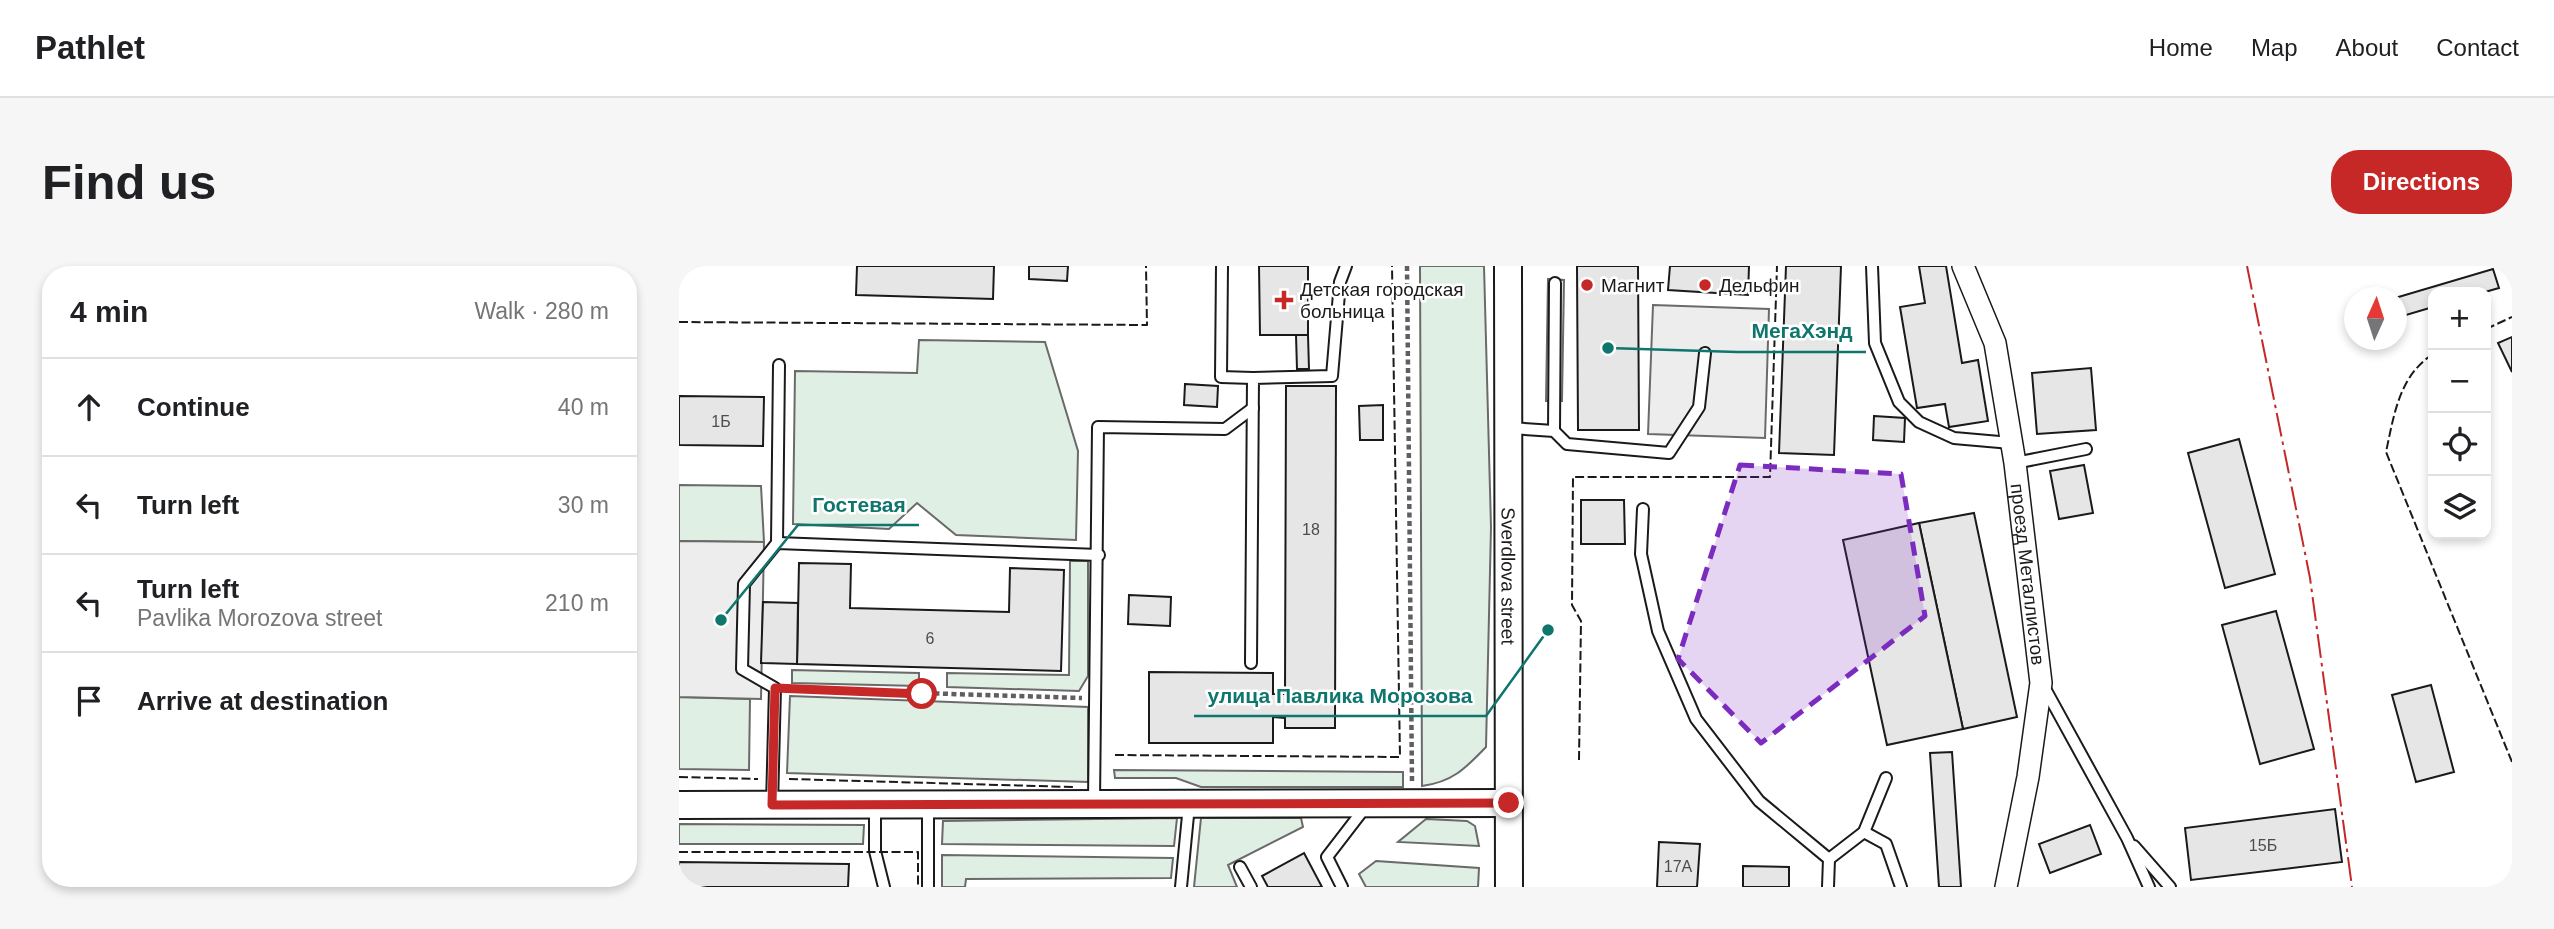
<!DOCTYPE html>
<meta charset="utf-8">
<style>
body{margin:0;font-family:Arial,sans-serif;background:#f6f6f6;color:#202124}
.controls{position:absolute;right:21px;top:21px;display:grid;overflow:hidden;border-radius:14px;box-shadow:0 4px 10px #0003}
.controls button{width:63px;height:63px;display:grid;place-items:center;padding:0;border:0;border-bottom:2px solid #e0e0e0;background:#fff;color:#202124;font:35px sans-serif}
.compass{position:absolute;left:1665px;top:21px;width:63px;height:63px;border-radius:50%;background:#fff;box-shadow:0 4px 10px #0003;rotate:3deg}
.stop{position:absolute;width:21px;height:21px;margin:-16px;border:5px solid #c62828;border-radius:50%;background:#fff}
.stop.end{background:#c62828;border-color:#fff;box-shadow:0 2px 7px #0008}
.list{margin:0;padding:0;list-style:none}
h2{display:flex;justify-content:space-between;align-items:center;height:91px;margin:0;padding:0 28px;font-size:30px}
h2 small{font-size:23px;font-weight:400;color:#757577}
.list li{display:grid;grid-template-columns:46px 1fr auto;gap:21px;align-items:center;box-sizing:border-box;height:98px;padding:0 28px;border-top:2px solid #e0e0e0}
.list b{display:block;font-size:26px;white-space:nowrap}
.list p{margin:0;font-size:23px;white-space:nowrap;color:#757577}
.list em{font-size:23px;font-style:normal;color:#757577}
.icon{flex:none;width:38px;height:38px;fill:none;stroke:currentColor;stroke-width:2;stroke-linecap:round;stroke-linejoin:round}
.map{position:relative;flex:none;width:1833px;height:621px;overflow:hidden;border-radius:28px}
header{display:flex;align-items:center;gap:42px;box-sizing:border-box;height:98px;padding:0 35px;background:#fff;border-bottom:2px solid #e0e0e0}
header strong{font-size:33px}
nav{display:flex;gap:38px;margin-inline-start:auto;font-size:24px}
.intro{display:flex;align-items:center;justify-content:space-between;box-sizing:border-box;height:168px;padding:0 42px}
h1{margin:0;font-size:49px}
.button{padding:18px 32px;border-radius:28px;background:#c62828;color:#fff;font-size:24px;font-weight:700}
main{display:flex;gap:42px;padding:0 42px}
aside{flex:1;background:#fff;border-radius:28px;box-shadow:0 4px 10px #0003}
.map>svg:first-child{display:block}
</style>
<header>
<strong>Pathlet</strong>
<nav><a>Home</a><a>Map</a><a>About</a><a>Contact</a></nav>
</header>
<div class="intro"><h1>Find us</h1><a class="button">Directions</a></div>
<main>
<aside>
<h2>4 min<small>Walk · 280 m</small></h2>
<ul class="list">
<li><svg class="icon" aria-label="ahead" viewBox="0 0 24 24"><path d="M12 20V5M6 11l6-6 6 6"/></svg><div><b>Continue</b></div><em>40 m</em></li>
<li><svg class="icon" aria-label="left" viewBox="0 0 24 24"><path d="M17 20v-9H6M10 6l-5 5 5 5"/></svg><div><b>Turn left</b></div><em>30 m</em></li>
<li><svg class="icon" aria-label="left" viewBox="0 0 24 24"><path d="M17 20v-9H6M10 6l-5 5 5 5"/></svg><div><b>Turn left</b><p>Pavlika Morozova street</p></div><em>210 m</em></li>
<li><svg class="icon" aria-label="arrive" viewBox="0 0 24 24"><path d="M6 21V4h12l-3 4 3 4H6"/></svg><div><b>Arrive at destination</b></div></li>
</ul>
</aside>
<div class="map">
<svg width="1833" height="621" viewBox="0 0 1833 621">
<rect width="100%" height="100%" fill="#fff"/>
<g fill="#e0efe3" stroke="#6a6a6a" stroke-width="2">
<path d="M 741,0 L 805,0 L 812,261 L 807,481 C 786,503 773,516 743,520 Z"/>
<path d="M 240,74 L 366,76 L 399,185 L 397,274 L 277,269 L 238,237 L 210,263 L 114,258 L 116,105 L 238,107 Z"/>
<path d="M 0,219 L 82,220 L 85,276 L 0,275 Z"/>
<path d="M 391,295 L 409,295 L 409,410 L 400,425 L 268,421 L 268,407 L 390,409 Z"/>
<path d="M 113,404 L 240,407 L 240,420 L 113,417 Z"/>
<path d="M 111,430 L 409,441 L 409,516 L 108,507 Z"/>
<path d="M 0,431 L 71,433 L 70,504 L 0,503 Z"/>
<path d="M 435,504 L 724,506 L 724,521 L 522,521 L 497,512 L 436,512 Z"/>
<path d="M 498,552 L 495,580 L 263,578 L 264,555 Z"/>
<path d="M 522,552 L 622,552 L 624,561 L 549,599 L 558,621 L 515,621 Z"/>
<path d="M 747,553 L 788,555 L 796,560 L 800,580 L 719,576 Z"/>
<path d="M 0,558 L 185,559 L 184,578 L 0,578 Z"/>
<path d="M 263,589 L 494,592 L 492,612 L 287,613 L 286,621 L 263,621 Z"/>
<path d="M 697,595 L 800,602 L 799,621 L 687,621 L 680,608 Z"/>
</g>
<g fill="#ededed" stroke="#6a6a6a" stroke-width="2">
<path d="M 869,13 L 885,14 L 883,135 L 867,135 Z"/>
<path d="M 974,39 L 1090,43 L 1086,172 L 969,168 Z"/>
<path d="M 0,275 L 85,276 L 82,433 L 0,431 Z"/>
</g>
<g fill="#e6e6e6" stroke="#1a1a1a" stroke-width="2">
<path d="M 178,0 L 315,0 L 314,33 L 177,29 Z"/>
<path d="M 350,0 L 389,0 L 388,15 L 350,13 Z"/>
<path d="M 580,0 L 629,0 L 629,69 L 581,69 Z"/>
<path d="M 898,0 L 959,0 L 960,164 L 899,164 Z"/>
<path d="M 991,0 L 1070,0 L 1069,29 L 989,24 Z"/>
<path d="M 1107,0 L 1162,0 L 1155,189 L 1100,187 Z"/>
<path d="M 1240,0 L 1267,0 L 1283,97 L 1299,94 L 1309,155 L 1270,161 L 1266,138 L 1238,142 L 1221,41 L 1246,37 Z"/>
<path d="M 1814,3 L 1820,22 L 1806,26 L 1754,26 L 1754,41 L 1717,52 L 1716,32 Z"/>
<path d="M 617,69 L 629,69 L 630,103 L 618,103 Z"/>
<path d="M 1833,71 L 1833,106 L 1819,77 Z"/>
<path d="M 1412,102 L 1417,164 L 1358,168 L 1353,107 Z"/>
<path d="M 506,118 L 539,120 L 538,141 L 505,139 Z"/>
<path d="M 607,120 L 657,120 L 656,462 L 606,462 L 606,452 L 594,451 L 594,477 L 470,477 L 470,406 L 594,407 L 594,428 L 606,428 Z"/>
<path d="M 0,130 L 85,131 L 84,180 L 0,179 Z"/>
<path d="M 704,139 L 704,174 L 681,174 L 680,140 Z"/>
<path d="M 1195,150 L 1226,152 L 1225,176 L 1194,174 Z"/>
<path d="M 1560,173 L 1596,308 L 1546,322 L 1509,187 Z"/>
<path d="M 1405,199 L 1414,247 L 1380,253 L 1371,205 Z"/>
<path d="M 902,234 L 945,234 L 946,278 L 902,278 Z"/>
<path d="M 1295,247 L 1338,451 L 1284,463 L 1240,257 Z"/>
<path d="M 1240,257 L 1284,463 L 1208,479 L 1164,274 Z"/>
<path d="M 120,297 L 172,298 L 171,342 L 330,346 L 331,302 L 385,304 L 382,405 L 118,398 Z"/>
<path d="M 450,329 L 492,331 L 491,360 L 449,358 Z"/>
<path d="M 84,336 L 119,337 L 118,398 L 82,397 Z"/>
<path d="M 1597,345 L 1635,483 L 1581,498 L 1543,359 Z"/>
<path d="M 1752,419 L 1775,506 L 1737,516 L 1713,429 Z"/>
<path d="M 1273,486 L 1282,621 L 1260,621 L 1251,487 Z"/>
<path d="M 1656,543 L 1663,596 L 1512,614 L 1506,562 Z"/>
<path d="M 1411,559 L 1422,588 L 1371,607 L 1360,578 Z"/>
<path d="M 980,576 L 1021,578 L 1018,621 L 978,621 Z"/>
<path d="M 625,587 L 643,621 L 589,621 L 583,610 Z"/>
<path d="M 0,596 L 170,598 L 169,621 L 0,621 Z"/>
<path d="M 1064,600 L 1110,601 L 1110,621 L 1064,621 Z"/>
</g>
<g fill="none" stroke-linecap="round" stroke-linejoin="round">
<defs>
<g id="service">
<path d="M 543,0 L 542,111 L 574,112"/>
<path d="M 1193,0 L 1196,77 L 1220,136 L 1240,156 L 1275,172 L 1332,177"/>
<path d="M 831,162 L 875,165 L 888,178 L 990,187 L 1020,141 L 1026,87"/>
<path d="M 875,165 L 876,17"/>
<path d="M 1336,197 L 1407,183"/>
<path d="M 964,243 L 962,288 L 979,365 L 1017,453 L 1080,535 L 1150,593 L 1149,621"/>
<path d="M 98,277 L 100,99"/>
<path d="M 572,397 L 574,112 L 653,110 L 661,16 L 667,0"/>
<path d="M 1364,419 L 1448,572 L 1470,621"/>
<path d="M 415,536 L 419,161 L 546,163 L 574,142"/>
<path d="M 93,539 L 96,422 L 63,403 L 65,318 L 98,277 L 420,289"/>
<path d="M 196,541 L 196,585 L 205,621"/>
<path d="M 1185,566 L 1207,578 L 1222,621"/>
<path d="M 1455,580 L 1491,621"/>
<path d="M 1150,593 L 1185,566 L 1207,512"/>
<path d="M 561,601 L 572,621"/>
<path d="M 249,621 L 249,540"/>
<path d="M 502,621 L 510,539"/>
<path d="M 663,621 L 648,591 L 688,539"/>
</g>
<g id="minor">
<path id="s1" d="M 1284,0 L 1316,77 L 1336,197 L 1362,417 L 1349,511 L 1327,621"/>
</g>
<g id="tertiary">
<path id="s2" d="M 829,0 L 830,621"/>
<path d="M 0,539 L 830,537"/>
</g>
</defs>
<use href="#service" stroke="#1a1a1a" stroke-width="14"/>
<use href="#minor" stroke="#1a1a1a" stroke-width="24"/>
<use href="#tertiary" stroke="#1a1a1a" stroke-width="30"/>
<g stroke="#5f5f5f" stroke-width="4.5" stroke-dasharray="5 3.5" stroke-linecap="butt">
<path d="M 728,0 L 733,516"/>
<path d="M 111,423 L 403,432"/>
</g>
<use href="#service" stroke="#fff" stroke-width="10"/>
<use href="#minor" stroke="#fff" stroke-width="21"/>
<use href="#tertiary" stroke="#fff" stroke-width="26"/>
<g stroke="#1a1a1a" stroke-width="2" stroke-dasharray="9 3.5" stroke-linecap="butt">
<path d="M 0,56 L 468,59 L 467,0"/>
<path d="M 1807,63 L 1833,51"/>
<path d="M 1754,88 C 1720,110 1715,149 1707,186 L 1833,496"/>
<path d="M 436,489 L 721,491 L 713,0"/>
<path d="M 900,494 L 902,355 L 893,339 L 894,211 L 1091,211 L 1098,0"/>
<path d="M 0,511 L 79,513"/>
<path d="M 110,513 L 394,521"/>
<path d="M 0,586 L 239,586 L 239,621"/>
</g>
<path stroke="#c62828" stroke-width="2" stroke-dasharray="24 5 3.5 5" stroke-linecap="butt" d="M 1568,0 L 1631,312 L 1673,621"/>
</g>
<g fill="none" stroke-linecap="round" stroke-linejoin="round">
<path stroke="#c62828" stroke-width="9" d="M 243,428 L 96,422 L 93,539 L 830,537"/>
</g>
<path fill="#7b2cbf" fill-opacity="0.2" stroke="#7b2cbf" stroke-width="5" stroke-dasharray="14 9" stroke-linejoin="round" d="M 1061,199 L 1222,208 L 1246,350 L 1082,477 L 999,393 Z"/>
<g fill="#c62828" stroke="#fff" stroke-width="2.5">
<circle cx="908" cy="19" r="7"/>
<circle cx="1026" cy="19" r="7"/>
<path d="M601.5 23.5h7v7h7v7h-7v7h-7v-7h-7v-7h7z"/>
</g>
<g text-anchor="middle" dominant-baseline="central" stroke-width="5" stroke-linejoin="round" paint-order="stroke">
<g font-size="16" fill="#4d4d4d">
<text x="42" y="155">1Б</text>
<text x="632" y="263">18</text>
<text x="251" y="372">6</text>
<text x="1584" y="579">15Б</text>
<text x="999" y="600">17А</text>
</g>
<g font-size="19" fill="#1a1a1a" stroke="#fff" text-anchor="start">
<text x="922" y="19">Магнит</text>
<text x="1040" y="19">Дельфин</text>
<text x="621" y="23">Детская городская<tspan x="621" dy="22">больница</tspan></text>
</g>
<g font-size="19" fill="#1a1a1a" stroke="#fff">
<text stroke="none"><textPath href="#s1" startOffset="317">проезд Металлистов</textPath></text>
<text stroke="none"><textPath href="#s2" startOffset="310">Sverdlova street</textPath></text>
</g>
</g>
<path fill="none" stroke="#0f766e" stroke-width="2.5" d="M929 82L1058 86H1187M42 354L119 259H240M869 364L807 450H515"/>
<g fill="#0f766e" stroke="#fff" stroke-width="2.5">
<circle cx="929" cy="82" r="7"/>
<circle cx="42" cy="354" r="7"/>
<circle cx="869" cy="364" r="7"/>
</g>
<g font-size="21" text-anchor="middle" font-weight="bold" fill="#0f766e" stroke="#fff" stroke-width="5" stroke-linejoin="round" paint-order="stroke">
<text x="1123" y="72">МегаХэнд</text>
<text x="180" y="246">Гостевая</text>
<text x="661" y="437">улица Павлика Морозова</text>
</g>
</svg>
<div class="controls">
<button>+</button>
<button>−</button>
<button><svg class="icon" aria-label="locate" viewBox="0 0 24 24"><circle cx="12" cy="12" r="6"/><path d="M12 2v4M12 18v4M2 12h4M18 12h4"/></svg></button>
<button><svg class="icon" aria-label="layers" viewBox="0 0 24 24"><path d="M12 4l9 5-9 5-9-5zM3 14l9 5 9-5"/></svg></button>
</div>
<svg class="compass" viewBox="-18 -18 36 36"><path d="M0-13l5 13h-10z" fill="#e53935"/><path d="M0 13l5-13h-10z" fill="#757577"/></svg>
<div class="stop" style="left:243px;top:428px"></div>
<div class="stop end" style="left:830px;top:537px"></div>
</div>
</main>
